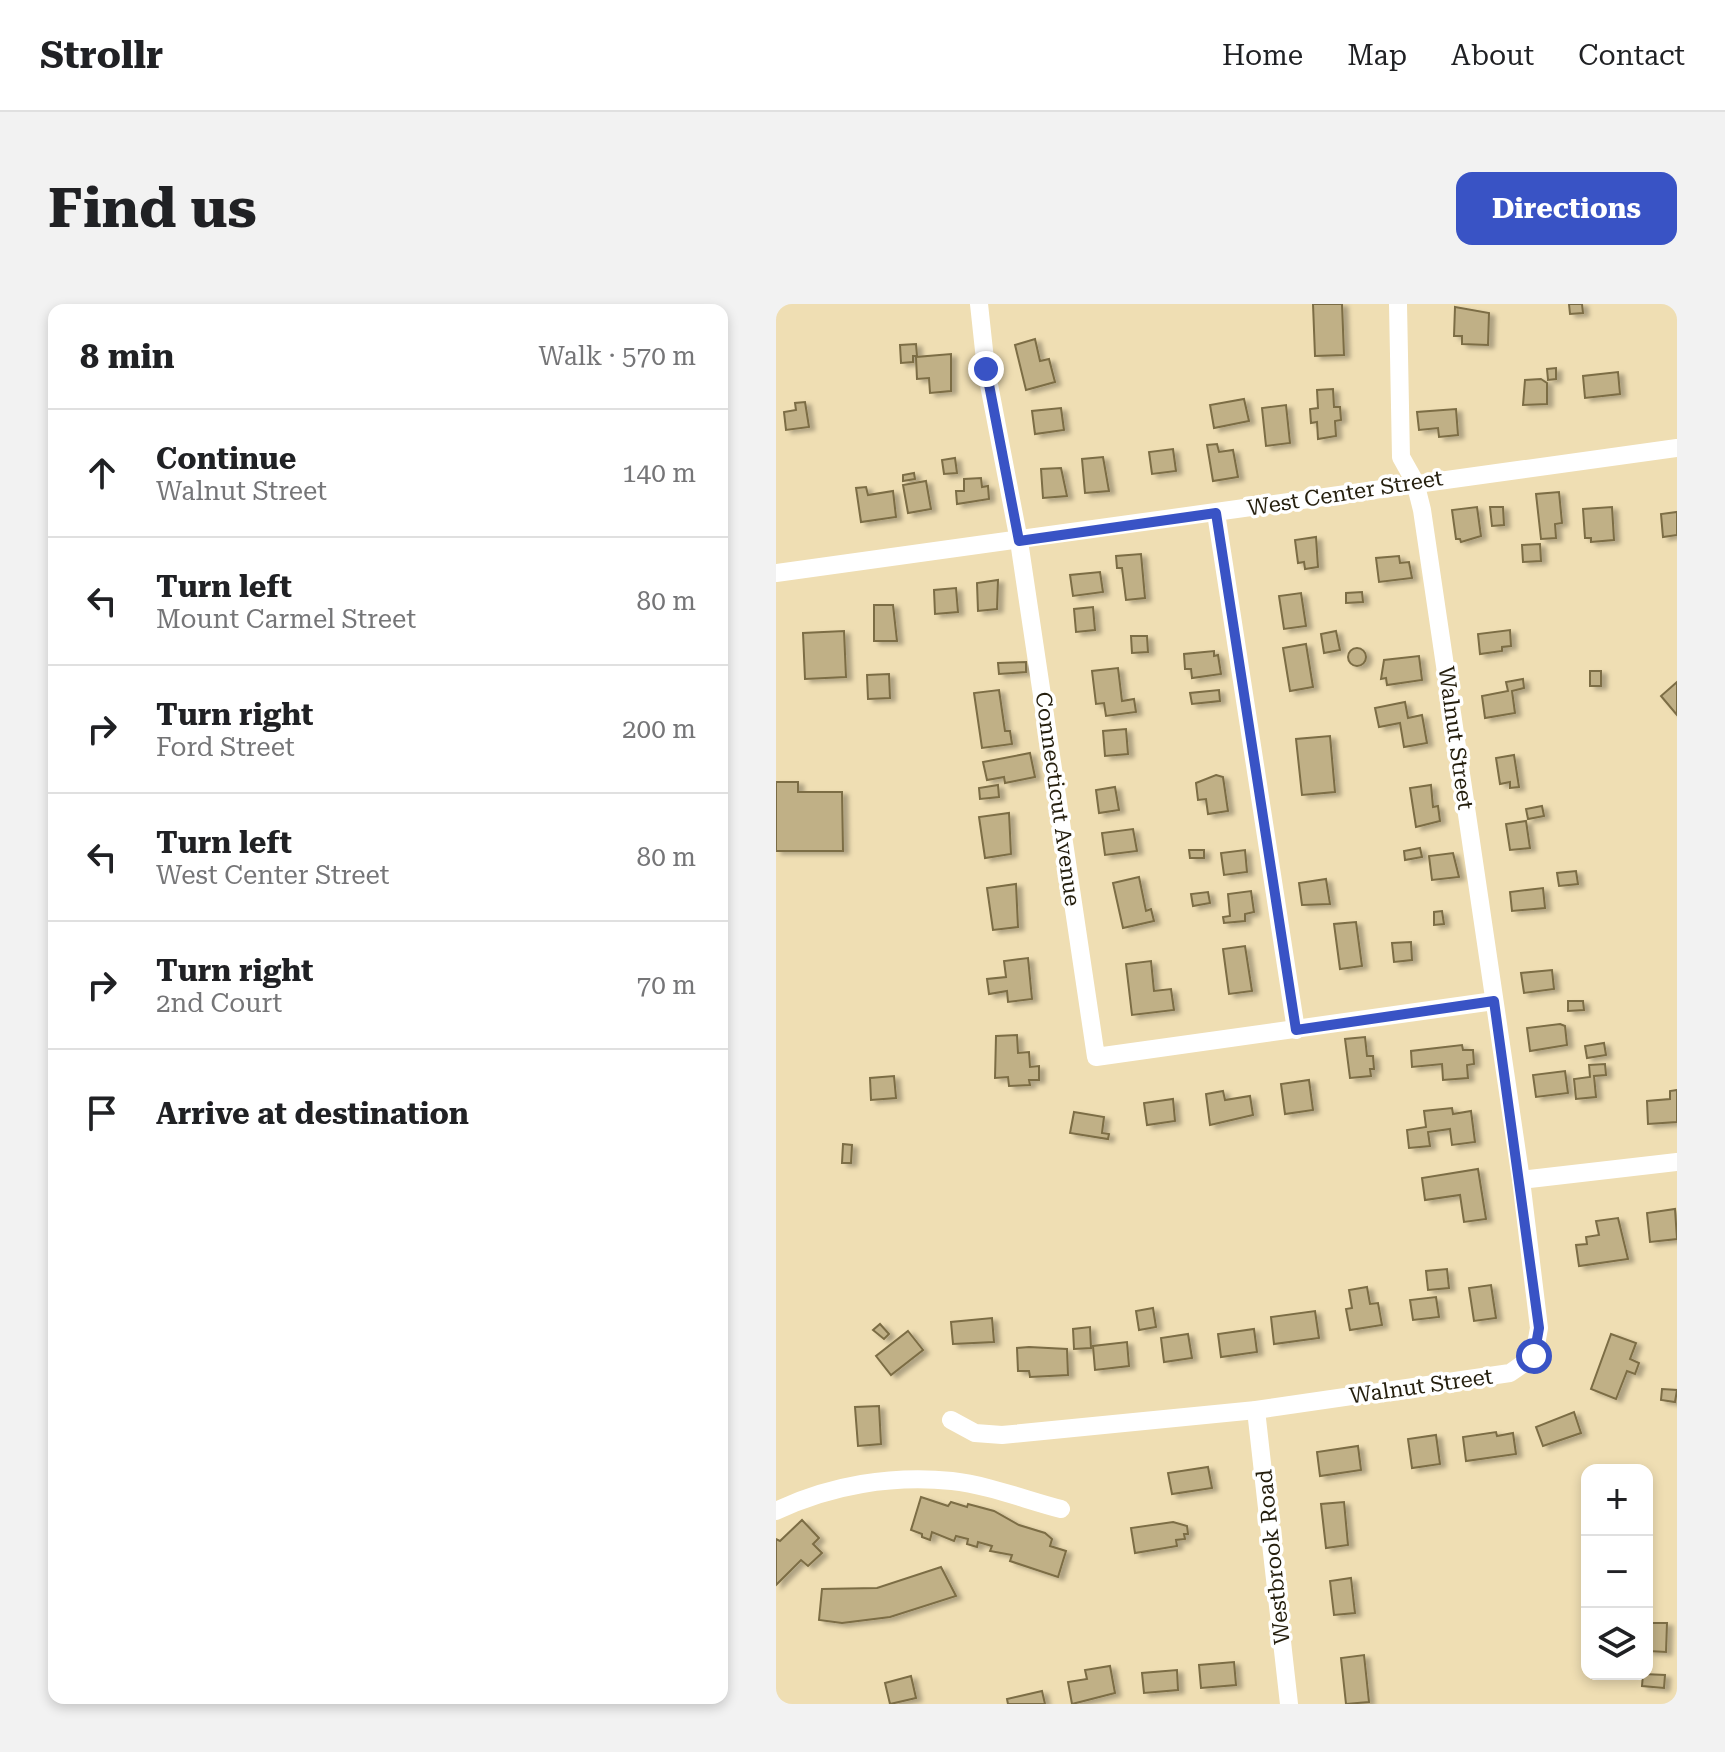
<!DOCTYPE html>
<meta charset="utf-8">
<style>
body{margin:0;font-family:"Roboto Serif",serif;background:#f2f2f2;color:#202124}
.controls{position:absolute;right:24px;bottom:24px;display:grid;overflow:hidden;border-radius:16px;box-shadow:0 4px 12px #0003}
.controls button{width:72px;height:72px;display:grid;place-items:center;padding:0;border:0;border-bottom:2px solid #e0e0e0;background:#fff;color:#202124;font:40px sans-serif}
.stop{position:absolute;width:24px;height:24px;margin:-18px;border:6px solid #3953c5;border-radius:50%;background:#fff}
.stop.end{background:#3953c5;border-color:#fff;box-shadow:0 2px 8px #0008}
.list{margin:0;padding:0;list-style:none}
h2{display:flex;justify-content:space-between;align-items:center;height:104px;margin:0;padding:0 32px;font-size:34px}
h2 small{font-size:26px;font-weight:400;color:#757577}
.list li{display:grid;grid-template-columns:52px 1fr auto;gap:24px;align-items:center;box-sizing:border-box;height:128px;padding:0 32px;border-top:2px solid #e0e0e0}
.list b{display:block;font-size:30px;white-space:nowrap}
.list p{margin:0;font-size:26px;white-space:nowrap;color:#757577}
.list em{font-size:26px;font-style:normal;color:#757577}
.icon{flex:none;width:44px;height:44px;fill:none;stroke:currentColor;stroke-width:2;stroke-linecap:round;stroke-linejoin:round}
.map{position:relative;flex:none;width:901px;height:1400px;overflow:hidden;border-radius:16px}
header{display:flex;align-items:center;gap:48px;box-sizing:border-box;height:112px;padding:0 40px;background:#fff;border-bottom:2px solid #e0e0e0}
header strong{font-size:38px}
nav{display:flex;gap:44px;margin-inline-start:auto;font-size:28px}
.intro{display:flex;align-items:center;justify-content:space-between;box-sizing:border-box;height:192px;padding:0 48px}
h1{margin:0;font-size:56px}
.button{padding:20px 36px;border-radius:16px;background:#3953c5;color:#fff;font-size:28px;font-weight:700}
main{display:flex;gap:48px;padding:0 48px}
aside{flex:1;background:#fff;border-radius:16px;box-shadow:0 4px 12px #0003}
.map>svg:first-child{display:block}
</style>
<header>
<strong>Strollr</strong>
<nav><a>Home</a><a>Map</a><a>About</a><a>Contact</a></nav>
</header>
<div class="intro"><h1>Find us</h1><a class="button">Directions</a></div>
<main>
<aside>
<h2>8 min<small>Walk · 570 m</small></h2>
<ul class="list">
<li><svg class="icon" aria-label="ahead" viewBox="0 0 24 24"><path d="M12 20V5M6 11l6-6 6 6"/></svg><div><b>Continue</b><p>Walnut Street</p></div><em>140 m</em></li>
<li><svg class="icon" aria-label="left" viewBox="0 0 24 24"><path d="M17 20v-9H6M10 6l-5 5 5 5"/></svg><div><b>Turn left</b><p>Mount Carmel Street</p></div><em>80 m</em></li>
<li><svg class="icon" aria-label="right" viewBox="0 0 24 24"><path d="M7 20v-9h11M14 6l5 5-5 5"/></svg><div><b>Turn right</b><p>Ford Street</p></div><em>200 m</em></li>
<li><svg class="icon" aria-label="left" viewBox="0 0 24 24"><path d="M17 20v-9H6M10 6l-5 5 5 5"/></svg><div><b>Turn left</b><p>West Center Street</p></div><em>80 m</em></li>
<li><svg class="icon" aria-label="right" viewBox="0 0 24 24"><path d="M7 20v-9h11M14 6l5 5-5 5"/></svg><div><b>Turn right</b><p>2nd Court</p></div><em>70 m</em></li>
<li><svg class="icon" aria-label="arrive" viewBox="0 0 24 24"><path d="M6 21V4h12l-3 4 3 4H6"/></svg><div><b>Arrive at destination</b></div></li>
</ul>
</aside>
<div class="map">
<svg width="901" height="1400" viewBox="0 0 901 1400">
<defs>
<filter id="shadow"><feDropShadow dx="5.5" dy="3" stdDeviation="2" flood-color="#0004"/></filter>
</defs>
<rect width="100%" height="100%" fill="#efdeb3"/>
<g fill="#c0b086" stroke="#7c6d45" stroke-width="2" filter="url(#shadow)">
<path d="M 537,0 L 566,0 L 568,51 L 539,52 Z"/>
<path d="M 793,0 L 806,0 L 807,9 L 794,10 Z"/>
<path d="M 679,3 L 713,9 L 712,41 L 686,40 L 686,32 L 678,32 Z"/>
<path d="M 259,35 L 264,57 L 273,55 L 279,78 L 250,86 L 239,41 Z"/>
<path d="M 140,40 L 141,52 L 137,52 L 137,58 L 125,59 L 124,41 Z"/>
<path d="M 175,50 L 175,87 L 154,89 L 153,74 L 141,75 L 140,53 Z"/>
<path d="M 780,64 L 780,75 L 772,76 L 771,65 Z"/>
<path d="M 842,68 L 844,90 L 809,94 L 807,72 Z"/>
<path d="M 765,75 L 771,79 L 771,100 L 747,101 L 749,76 Z"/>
<path d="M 557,85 L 558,103 L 564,103 L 565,116 L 559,117 L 560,132 L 542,135 L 541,118 L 535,119 L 534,105 L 542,104 L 541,86 Z"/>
<path d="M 468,95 L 473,117 L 438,124 L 434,101 Z"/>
<path d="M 29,98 L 33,123 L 10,126 L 8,108 L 20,106 L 19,99 Z"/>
<path d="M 510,101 L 514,139 L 490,142 L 486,104 Z"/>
<path d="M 285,104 L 288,126 L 259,130 L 256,107 Z"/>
<path d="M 680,105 L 682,131 L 663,133 L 662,124 L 643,126 L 641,108 Z"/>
<path d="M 441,140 L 443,148 L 457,146 L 462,173 L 437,177 L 431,141 Z"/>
<path d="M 397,145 L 400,167 L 376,170 L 373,148 Z"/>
<path d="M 327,153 L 333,187 L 309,189 L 306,155 Z"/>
<path d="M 179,154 L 181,169 L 168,170 L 166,156 Z"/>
<path d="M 285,164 L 291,192 L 267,194 L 265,165 Z"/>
<path d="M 138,169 L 139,175 L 127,177 L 127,171 Z"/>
<path d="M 205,174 L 206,183 L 212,182 L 213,195 L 181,200 L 180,187 L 188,187 L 188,175 Z"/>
<path d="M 150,177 L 155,205 L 132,209 L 127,181 Z"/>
<path d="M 90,183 L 92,191 L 117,187 L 120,213 L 85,218 L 80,184 Z"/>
<path d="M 783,188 L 786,219 L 779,220 L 780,234 L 765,235 L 760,190 Z"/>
<path d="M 701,203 L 705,232 L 685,238 L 684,235 L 680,235 L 676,206 Z"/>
<path d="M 714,203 L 727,203 L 728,221 L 716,222 Z"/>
<path d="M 836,203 L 838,236 L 815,238 L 815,234 L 809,234 L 807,205 Z"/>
<path d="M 901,208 L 901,231 L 887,233 L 885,210 Z"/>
<path d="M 540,233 L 542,263 L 529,265 L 528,258 L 522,259 L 519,236 Z"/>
<path d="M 764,240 L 765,257 L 747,258 L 746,241 Z"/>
<path d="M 365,250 L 369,294 L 350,296 L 346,264 L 341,264 L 340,252 Z"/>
<path d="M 623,252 L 624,259 L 633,258 L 636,274 L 603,278 L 600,254 Z"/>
<path d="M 324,268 L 327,288 L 297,292 L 294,271 Z"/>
<path d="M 222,276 L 221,305 L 202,307 L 201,279 Z"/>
<path d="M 180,284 L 182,308 L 159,310 L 158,286 Z"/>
<path d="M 586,288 L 587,298 L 570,299 L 570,289 Z"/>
<path d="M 525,289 L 530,322 L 508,325 L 503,292 Z"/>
<path d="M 98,301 L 117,301 L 121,337 L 98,337 Z"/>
<path d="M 317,303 L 319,326 L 300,328 L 298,305 Z"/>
<path d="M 734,326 L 735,342 L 726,343 L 726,347 L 704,350 L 702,330 Z"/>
<path d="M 68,327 L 70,373 L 29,375 L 27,329 Z"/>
<path d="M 560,327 L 564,346 L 548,349 L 545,330 Z"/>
<path d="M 355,332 L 371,332 L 372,348 L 356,349 Z"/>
<path d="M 530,340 L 537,383 L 514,387 L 507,344 Z"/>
<circle cx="581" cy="353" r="9"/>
<path d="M 438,347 L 438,352 L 442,351 L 445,370 L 416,374 L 415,365 L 409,365 L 408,350 Z"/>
<path d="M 643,352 L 646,376 L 611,381 L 610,374 L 605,375 L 608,356 Z"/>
<path d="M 250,358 L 250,368 L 223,370 L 222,359 Z"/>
<path d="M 342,364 L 346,397 L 358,395 L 360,408 L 330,412 L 328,399 L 320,400 L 316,367 Z"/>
<rect x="814" y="367" width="11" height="15"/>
<path d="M 113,370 L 114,394 L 92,395 L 91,371 Z"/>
<path d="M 747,375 L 748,384 L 736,387 L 739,409 L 709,414 L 706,392 L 732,387 L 730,378 Z"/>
<path d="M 901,378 L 901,411 L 885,392 Z"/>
<path d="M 223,386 L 229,427 L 234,427 L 236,440 L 206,444 L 198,389 Z"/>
<path d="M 443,386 L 444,397 L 416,400 L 414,389 Z"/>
<path d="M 629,398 L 632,414 L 646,411 L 651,439 L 628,443 L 624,419 L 603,423 L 599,404 Z"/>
<path d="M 350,425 L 352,450 L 329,452 L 327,427 Z"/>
<path d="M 554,432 L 559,488 L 526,491 L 520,435 Z"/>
<path d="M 254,449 L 259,473 L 229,479 L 228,473 L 211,476 L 207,458 Z"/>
<path d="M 738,451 L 743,483 L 734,484 L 734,478 L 724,480 L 720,454 Z"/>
<path d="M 440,471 L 447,473 L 452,507 L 432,510 L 430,495 L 422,496 L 420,479 Z"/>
<path d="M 0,478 L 22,478 L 22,488 L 66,488 L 67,547 L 0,547 Z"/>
<path d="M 222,481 L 223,493 L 204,495 L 203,484 Z"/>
<path d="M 655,481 L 657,503 L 662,502 L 664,517 L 640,523 L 634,484 Z"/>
<path d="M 339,483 L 343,506 L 323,509 L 320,486 Z"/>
<path d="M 766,502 L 768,512 L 752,515 L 750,505 Z"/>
<path d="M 233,509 L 235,550 L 209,554 L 203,513 Z"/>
<path d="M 750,517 L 754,544 L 734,546 L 730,520 Z"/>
<path d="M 357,525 L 361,547 L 329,551 L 326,529 Z"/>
<path d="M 644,544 L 646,553 L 629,556 L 628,547 Z"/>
<path d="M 413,546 L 428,546 L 428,554 L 414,554 Z"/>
<path d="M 469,546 L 471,568 L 448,571 L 445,549 Z"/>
<path d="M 677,549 L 683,573 L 656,576 L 653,552 Z"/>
<path d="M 800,567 L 802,580 L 783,582 L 781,569 Z"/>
<path d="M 363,573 L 370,607 L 375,605 L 378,617 L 347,624 L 337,579 Z"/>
<path d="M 550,575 L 554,600 L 526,601 L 523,579 Z"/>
<path d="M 240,580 L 242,623 L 217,626 L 211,584 Z"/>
<path d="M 767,584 L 769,604 L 736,607 L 734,588 Z"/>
<path d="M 475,587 L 478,608 L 469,610 L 469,617 L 448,619 L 447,613 L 454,612 L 452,590 Z"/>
<path d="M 432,588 L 434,599 L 417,602 L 415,590 Z"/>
<path d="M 666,607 L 668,620 L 658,621 L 658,608 Z"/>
<path d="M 580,618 L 586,662 L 564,665 L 558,620 Z"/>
<path d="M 635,638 L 636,656 L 618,658 L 616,639 Z"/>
<path d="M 469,642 L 476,687 L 453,690 L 447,645 Z"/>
<path d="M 252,654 L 256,695 L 232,698 L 231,687 L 213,690 L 211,675 L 230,673 L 228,657 Z"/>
<path d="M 375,657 L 378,687 L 395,685 L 398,706 L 356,711 L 350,660 Z"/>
<path d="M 776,666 L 778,685 L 748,689 L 745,669 Z"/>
<path d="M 792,697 L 807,697 L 808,706 L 792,707 Z"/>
<path d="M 784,720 L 789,722 L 791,741 L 754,747 L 751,724 Z"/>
<path d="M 241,731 L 242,749 L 253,748 L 254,763 L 263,762 L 263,776 L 253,776 L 254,781 L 233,782 L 232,773 L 219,774 L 220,732 Z"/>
<path d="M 589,733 L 591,752 L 597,752 L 598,765 L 594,765 L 595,772 L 574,774 L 569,735 Z"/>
<path d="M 828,739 L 830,751 L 811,754 L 809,742 Z"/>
<path d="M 686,741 L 687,746 L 697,746 L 698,760 L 691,761 L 692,774 L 667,776 L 666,760 L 636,763 L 635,747 Z"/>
<path d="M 829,760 L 830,771 L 818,772 L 820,793 L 800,795 L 798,775 L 814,773 L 813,761 Z"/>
<path d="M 789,767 L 792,789 L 760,793 L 757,771 Z"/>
<path d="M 118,772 L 120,794 L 95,796 L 94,774 Z"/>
<path d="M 533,776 L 537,806 L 509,810 L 505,780 Z"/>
<path d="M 901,786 L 901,818 L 872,820 L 871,797 L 894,795 L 894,787 Z"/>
<path d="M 447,787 L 449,796 L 474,792 L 477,811 L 434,821 L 430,790 Z"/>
<path d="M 397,795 L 399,817 L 371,821 L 368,799 Z"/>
<path d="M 676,804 L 677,810 L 695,807 L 699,838 L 676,841 L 674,825 L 652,828 L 654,842 L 633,844 L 631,826 L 650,823 L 648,807 Z"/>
<path d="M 298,808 L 328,813 L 326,829 L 333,830 L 332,835 L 294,829 Z"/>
<path d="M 67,840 L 76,841 L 75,859 L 66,859 Z"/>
<path d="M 702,865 L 710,915 L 688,918 L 684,891 L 649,896 L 646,874 Z"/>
<path d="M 899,905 L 901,935 L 874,938 L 871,909 Z"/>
<path d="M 842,914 L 852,955 L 803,962 L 800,941 L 811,940 L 810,933 L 823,931 L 820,917 Z"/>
<path d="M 671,965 L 673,984 L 652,986 L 650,967 Z"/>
<path d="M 715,981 L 720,1014 L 698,1017 L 693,984 Z"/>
<path d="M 591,983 L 594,1000 L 602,999 L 606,1021 L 574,1026 L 570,1005 L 576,1004 L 573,986 Z"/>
<path d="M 660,993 L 663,1013 L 637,1016 L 634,996 Z"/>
<path d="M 377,1004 L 380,1023 L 363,1026 L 360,1007 Z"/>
<path d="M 539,1007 L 543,1034 L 498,1040 L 495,1013 Z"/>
<path d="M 216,1014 L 218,1038 L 177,1040 L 175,1018 Z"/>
<path d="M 104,1020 L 113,1030 L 108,1035 L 97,1026 Z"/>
<path d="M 314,1023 L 315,1044 L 298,1045 L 297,1025 Z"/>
<path d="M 478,1025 L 481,1048 L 445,1053 L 442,1030 Z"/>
<path d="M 132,1027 L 147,1046 L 115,1071 L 100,1052 Z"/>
<path d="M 412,1030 L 416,1054 L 388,1058 L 385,1034 Z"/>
<path d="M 835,1030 L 860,1039 L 854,1055 L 863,1059 L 859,1070 L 851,1067 L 840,1095 L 815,1085 Z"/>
<path d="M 351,1038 L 353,1062 L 319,1066 L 317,1042 Z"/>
<path d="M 253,1043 L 291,1045 L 292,1071 L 254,1073 L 253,1067 L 242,1067 L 241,1044 Z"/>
<path d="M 886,1085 L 901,1086 L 899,1098 L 885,1096 Z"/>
<path d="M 103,1102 L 105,1140 L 82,1142 L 79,1103 Z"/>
<path d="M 798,1108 L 805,1129 L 767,1142 L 760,1123 Z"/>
<path d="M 720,1128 L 721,1132 L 737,1129 L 740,1150 L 690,1157 L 687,1133 Z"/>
<path d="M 660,1131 L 664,1160 L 636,1164 L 632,1135 Z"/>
<path d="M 582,1142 L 585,1166 L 544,1172 L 541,1148 Z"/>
<path d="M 432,1163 L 436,1184 L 396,1190 L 392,1169 Z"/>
<path d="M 145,1193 L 172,1202 L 175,1198 L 191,1203 L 192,1200 L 218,1207 L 243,1221 L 269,1229 L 276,1235 L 274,1242 L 290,1247 L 282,1273 L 234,1257 L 236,1251 L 214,1247 L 216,1242 L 202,1238 L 201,1243 L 191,1240 L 192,1235 L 180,1232 L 178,1237 L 156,1228 L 154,1236 L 146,1233 L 146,1230 L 135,1226 Z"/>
<path d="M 568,1198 L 572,1241 L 550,1244 L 545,1200 Z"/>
<path d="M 26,1216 L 43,1234 L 37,1240 L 46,1249 L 32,1262 L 25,1256 L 0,1281 L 0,1235 L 4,1237 Z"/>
<path d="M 397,1218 L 411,1222 L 412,1230 L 408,1230 L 409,1235 L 400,1236 L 401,1242 L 359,1249 L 355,1224 Z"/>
<path d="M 165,1263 L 180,1292 L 114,1313 L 66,1319 L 43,1316 L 46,1285 L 101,1284 Z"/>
<path d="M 575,1274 L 579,1309 L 558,1311 L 554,1277 Z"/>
<path d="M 871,1319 L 891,1319 L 890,1348 L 872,1347 Z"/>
<path d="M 588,1351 L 593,1398 L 570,1400 L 565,1354 Z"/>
<path d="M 458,1358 L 460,1381 L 425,1384 L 423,1361 Z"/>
<path d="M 334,1362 L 339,1389 L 296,1400 L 292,1378 L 311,1375 L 309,1366 Z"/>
<path d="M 401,1366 L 402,1386 L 368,1389 L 366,1369 Z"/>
<path d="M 867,1370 L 889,1371 L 888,1384 L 866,1382 Z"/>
<path d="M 135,1372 L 140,1394 L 114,1400 L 109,1379 Z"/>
<path d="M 266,1387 L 269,1400 L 232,1400 L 231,1395 Z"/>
</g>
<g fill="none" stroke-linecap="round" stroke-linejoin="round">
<g stroke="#fff" stroke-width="18">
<path d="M 203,0 L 210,65 L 243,237 L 320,753 L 718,697"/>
<path d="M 440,209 L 520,726"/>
<path d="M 0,269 L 901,144"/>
<path d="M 745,876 L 901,858"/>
<path d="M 480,1106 L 513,1400"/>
<path d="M 175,1116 L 199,1129 L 226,1131 L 480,1106 L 734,1069 L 758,1052 L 763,1024 L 745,876 L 646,206 L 639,178 L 625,153 L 622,0"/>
<path d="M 0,1207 C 54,1181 116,1171 176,1177 C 212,1181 250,1196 285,1205"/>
</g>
</g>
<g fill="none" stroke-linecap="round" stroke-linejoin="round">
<path stroke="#3953c5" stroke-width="10" d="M 210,65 L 243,237 L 440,209 L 520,726 L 718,697 L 763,1024 L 758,1052"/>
</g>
<g text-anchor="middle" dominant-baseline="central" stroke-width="7" stroke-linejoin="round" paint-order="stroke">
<g font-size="22" fill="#241e0d" stroke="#fff">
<text transform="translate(569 189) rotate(-9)">West Center Street</text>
<text transform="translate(680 434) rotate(82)">Walnut Street</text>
<text transform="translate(282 495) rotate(82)">Connecticut Avenue</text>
<text transform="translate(645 1082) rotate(-8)">Walnut Street</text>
<text transform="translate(497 1253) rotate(-96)">Westbrook Road</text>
</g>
</g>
</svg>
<div class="controls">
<button>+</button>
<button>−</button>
<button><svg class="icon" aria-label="layers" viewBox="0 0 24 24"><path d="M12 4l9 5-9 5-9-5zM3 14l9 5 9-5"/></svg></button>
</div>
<div class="stop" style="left:758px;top:1052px"></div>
<div class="stop end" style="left:210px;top:65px"></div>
</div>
</main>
